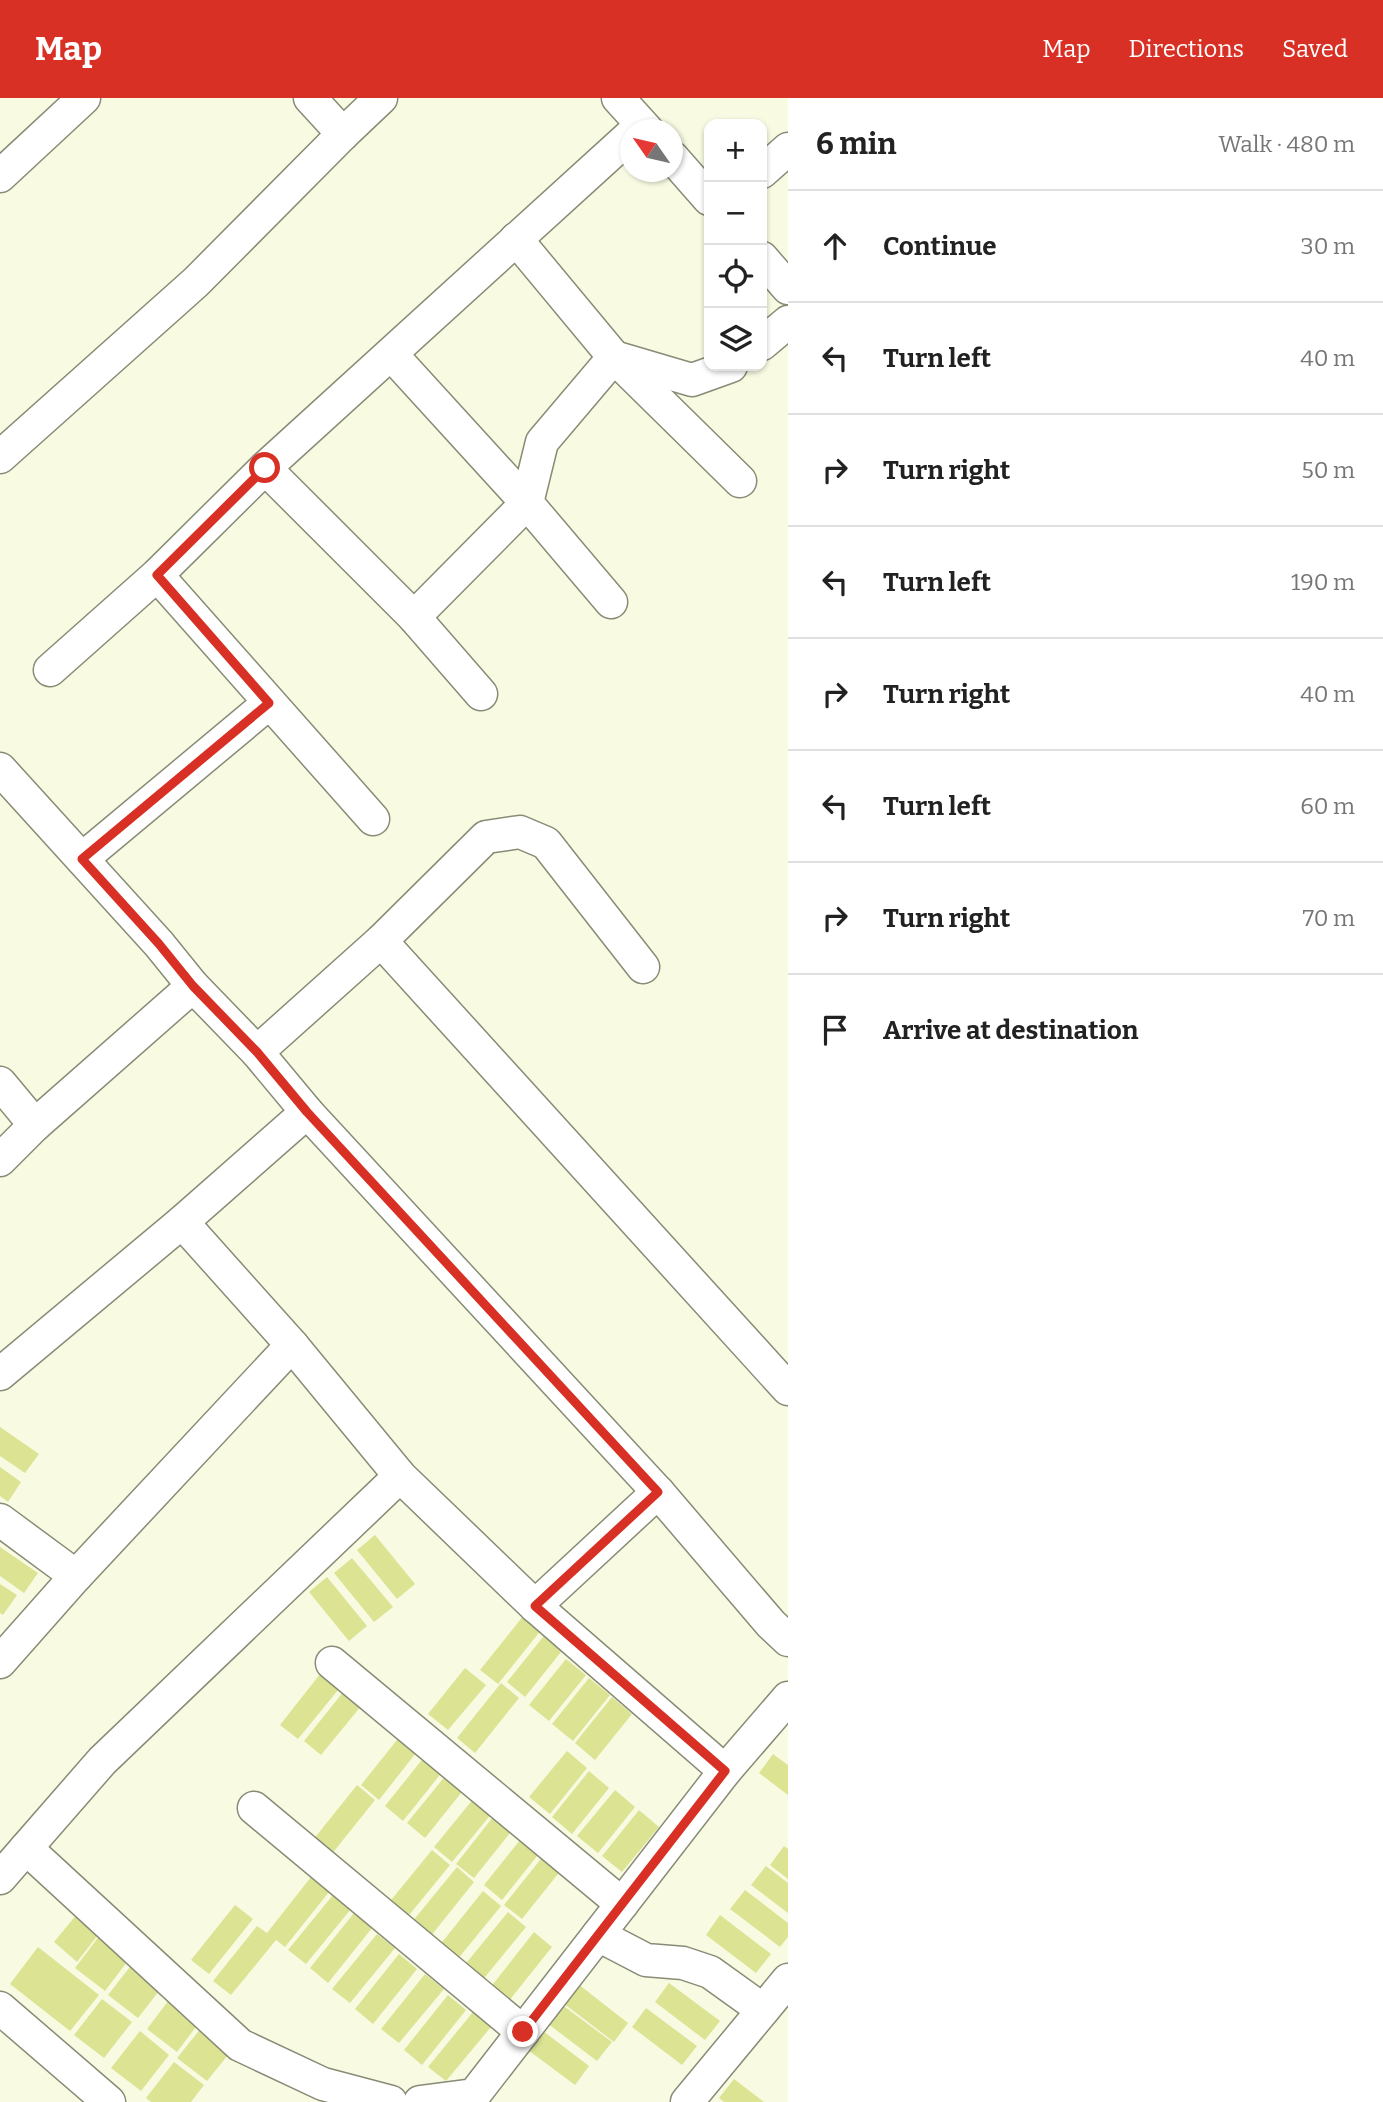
<!DOCTYPE html>
<meta charset="utf-8">
<style>
body{margin:0;font-family:Bitter,serif;background:#f2f2f2;color:#222}
.controls{position:absolute;right:21px;top:21px;display:grid;overflow:hidden;border-radius:14px;box-shadow:0 2px 5px #0004}
.controls button{width:63px;height:63px;display:grid;place-items:center;padding:0;border:0;border-bottom:2px solid #e0e0e0;background:#fff;color:#222;font:35px sans-serif}
.compass{position:absolute;left:620px;top:21px;width:63px;height:63px;border-radius:50%;background:#fff;box-shadow:0 2px 5px #0004;rotate:304deg}
.stop{position:absolute;width:21px;height:21px;margin:-16px;border:5px solid #d93025;border-radius:50%;background:#fff}
.stop.end{background:#d93025;border-color:#fff;box-shadow:0 2px 7px #0008}
.list{margin:0;padding:0;list-style:none}
h2{display:flex;justify-content:space-between;align-items:center;height:91px;margin:0;padding:0 28px;font-size:30px}
h2 small{font-size:23px;font-weight:400;color:#767676}
.list li{display:grid;grid-template-columns:46px 1fr auto;gap:21px;align-items:center;box-sizing:border-box;height:112px;padding:0 28px;border-top:2px solid #e0e0e0}
.list b{display:block;font-size:26px;white-space:nowrap}
.list em{font-size:23px;font-style:normal;color:#767676}
.icon{flex:none;width:38px;height:38px;fill:none;stroke:currentColor;stroke-width:2;stroke-linecap:round;stroke-linejoin:round}
.map{position:relative;flex:none;width:788px;height:2004px;overflow:hidden}
header{display:flex;align-items:center;gap:42px;box-sizing:border-box;height:98px;padding:0 35px;background:#d93025;color:#fff}
header strong{font-size:33px}
nav{display:flex;gap:38px;margin-inline-start:auto;font-size:24px}
main{display:flex}
aside{flex:1;background:#fff}
.map>svg:first-child{display:block}
</style>
<header>
<strong>Map</strong>
<nav><a>Map</a><a>Directions</a><a>Saved</a></nav>
</header>
<main>
<div class="map">
<svg width="788" height="2004" viewBox="0 0 788 2004">
<rect width="100%" height="100%" fill="#f8fbe2"/>
<g fill="#dce494">
<path d="M 0,1329 L 39,1356 L 25,1375 L 0,1358 Z"/>
<path d="M 0,1369 L 21,1384 L 8,1404 L 0,1398 Z"/>
<path d="M 375,1437 L 415,1486 L 397,1501 L 357,1452 Z"/>
<path d="M 0,1449 L 38,1475 L 24,1495 L 0,1478 Z"/>
<path d="M 352,1460 L 393,1509 L 374,1524 L 334,1475 Z"/>
<path d="M 327,1479 L 367,1528 L 349,1543 L 309,1494 Z"/>
<path d="M 0,1486 L 17,1497 L 3,1517 L 0,1515 Z"/>
<path d="M 524,1517 L 542,1531 L 498,1586 L 480,1572 Z"/>
<path d="M 551,1529 L 569,1544 L 525,1599 L 507,1584 Z"/>
<path d="M 566,1561 L 586,1577 L 549,1623 L 529,1607 Z"/>
<path d="M 465,1570 L 486,1587 L 448,1632 L 428,1616 Z"/>
<path d="M 324,1571 L 343,1586 L 298,1641 L 280,1627 Z"/>
<path d="M 589,1580 L 610,1597 L 573,1643 L 552,1626 Z"/>
<path d="M 501,1585 L 519,1600 L 475,1655 L 457,1640 Z"/>
<path d="M 348,1588 L 366,1602 L 321,1657 L 304,1643 Z"/>
<path d="M 612,1599 L 632,1616 L 595,1662 L 575,1645 Z"/>
<path d="M 405,1632 L 423,1646 L 379,1702 L 361,1687 Z"/>
<path d="M 429,1653 L 447,1668 L 403,1723 L 385,1708 Z"/>
<path d="M 567,1653 L 587,1670 L 550,1716 L 529,1699 Z"/>
<path d="M 773,1656 L 788,1667 L 788,1697 L 759,1675 Z"/>
<path d="M 451,1671 L 469,1685 L 425,1740 L 407,1725 Z"/>
<path d="M 589,1673 L 609,1690 L 572,1736 L 552,1719 Z"/>
<path d="M 357,1687 L 375,1702 L 331,1757 L 313,1742 Z"/>
<path d="M 615,1692 L 635,1709 L 598,1755 L 577,1738 Z"/>
<path d="M 479,1694 L 497,1709 L 452,1764 L 434,1749 Z"/>
<path d="M 500,1710 L 518,1725 L 474,1780 L 456,1766 Z"/>
<path d="M 639,1712 L 659,1729 L 622,1774 L 602,1758 Z"/>
<path d="M 528,1732 L 546,1747 L 502,1802 L 484,1787 Z"/>
<path d="M 784,1748 L 788,1751 L 788,1781 L 770,1767 Z"/>
<path d="M 432,1752 L 450,1767 L 405,1822 L 387,1807 Z"/>
<path d="M 548,1752 L 566,1766 L 522,1821 L 504,1807 Z"/>
<path d="M 766,1768 L 788,1785 L 788,1815 L 751,1787 Z"/>
<path d="M 457,1769 L 474,1784 L 430,1839 L 412,1824 Z"/>
<path d="M 311,1779 L 329,1794 L 285,1849 L 276,1842 L 231,1897 L 213,1883 L 257,1828 L 267,1835 Z"/>
<path d="M 745,1792 L 788,1825 L 788,1839 L 780,1849 L 730,1811 Z"/>
<path d="M 483,1793 L 501,1808 L 457,1862 L 439,1848 Z"/>
<path d="M 333,1797 L 351,1811 L 306,1866 L 288,1852 Z"/>
<path d="M 235,1807 L 253,1821 L 209,1876 L 191,1862 Z"/>
<path d="M 82,1810 L 105,1828 L 77,1864 L 54,1844 Z"/>
<path d="M 508,1814 L 526,1829 L 481,1884 L 463,1869 Z"/>
<path d="M 354,1815 L 372,1830 L 328,1885 L 310,1870 Z"/>
<path d="M 720,1817 L 771,1856 L 756,1875 L 706,1837 Z"/>
<path d="M 103,1833 L 133,1856 L 105,1893 L 75,1870 Z"/>
<path d="M 534,1834 L 552,1849 L 508,1904 L 490,1890 Z"/>
<path d="M 377,1836 L 395,1850 L 350,1905 L 332,1891 Z"/>
<path d="M 38,1849 L 99,1897 L 70,1933 L 10,1886 Z"/>
<path d="M 399,1856 L 417,1871 L 373,1926 L 355,1911 Z"/>
<path d="M 136,1861 L 166,1884 L 138,1920 L 108,1897 Z"/>
<path d="M 425,1876 L 444,1891 L 399,1945 L 381,1931 Z"/>
<path d="M 669,1885 L 720,1923 L 705,1942 L 655,1904 Z"/>
<path d="M 578,1886 L 628,1925 L 614,1944 L 563,1905 Z"/>
<path d="M 175,1894 L 205,1917 L 177,1954 L 147,1931 Z"/>
<path d="M 448,1897 L 466,1912 L 422,1967 L 404,1952 Z"/>
<path d="M 102,1901 L 132,1924 L 104,1960 L 74,1937 Z"/>
<path d="M 561,1906 L 612,1944 L 597,1963 L 547,1925 Z"/>
<path d="M 646,1910 L 697,1948 L 682,1967 L 632,1929 Z"/>
<path d="M 473,1914 L 491,1929 L 446,1983 L 428,1969 Z"/>
<path d="M 206,1924 L 236,1947 L 207,1983 L 177,1960 Z"/>
<path d="M 539,1930 L 589,1968 L 575,1987 L 524,1949 Z"/>
<path d="M 140,1933 L 169,1957 L 141,1993 L 111,1970 Z"/>
<path d="M 174,1964 L 204,1987 L 191,2004 L 151,2004 L 146,2000 Z"/>
<path d="M 734,1981 L 764,2004 L 724,2004 L 719,2000 Z"/>
</g>
<g fill="none" stroke-linecap="round" stroke-linejoin="round">
<defs>
<g id="street">
<path d="M 310,0 L 343,36"/>
<path d="M 618,0 L 647,32"/>
<path d="M 673,60 L 709,101"/>
<path d="M 762,74 L 788,51"/>
<path d="M 0,78 L 84,0"/>
<path d="M 516,141 L 614,259 L 740,383"/>
<path d="M 762,160 L 788,190"/>
<path d="M 762,246 L 788,224"/>
<path d="M 391,256 L 527,405 L 611,504"/>
<path d="M 0,359 L 196,184 L 343,36 L 381,0"/>
<path d="M 265,370 L 414,519 L 481,596"/>
<path d="M 157,477 L 373,721"/>
<path d="M 414,519 L 527,405 L 542,344 L 614,259 L 692,282 L 731,268"/>
<path d="M 50,572 L 157,477 L 265,370 L 631,37"/>
<path d="M 0,671 L 159,846 L 193,888 L 257,954 L 307,1014 L 658,1394 L 771,1526 L 788,1542"/>
<path d="M 82,761 L 269,605"/>
<path d="M 381,843 L 788,1291"/>
<path d="M 257,954 L 381,843 L 486,739 L 520,734 L 546,745 L 643,869"/>
<path d="M 0,985 L 35,1027"/>
<path d="M 0,1062 L 35,1027 L 193,888"/>
<path d="M 182,1124 L 292,1247 L 400,1378 L 535,1508 L 725,1673"/>
<path d="M 0,1276 L 182,1124 L 307,1014"/>
<path d="M 0,1422 L 76,1478"/>
<path d="M 535,1508 L 658,1394"/>
<path d="M 0,1564 L 76,1478 L 292,1247"/>
<path d="M 332,1565 L 622,1806"/>
<path d="M 254,1710 L 523,1934"/>
<path d="M 26,1750 L 240,1947 L 323,1986 L 391,2004"/>
<path d="M 0,1780 L 102,1663 L 400,1378"/>
<path d="M 598,1837 L 646,1862 L 683,1865 L 710,1874 L 763,1912"/>
<path d="M 0,1910 L 109,2004"/>
<path d="M 420,2004 L 474,1997 L 725,1673 L 788,1600"/>
<path d="M 687,2004 L 788,1882"/>
</g>
</defs>
<use href="#street" stroke="#888b75" stroke-width="35"/>
<use href="#street" stroke="#fff" stroke-width="32"/>
</g>
<g fill="none" stroke-linecap="round" stroke-linejoin="round">
<path stroke="#d93025" stroke-width="9" d="M 265,370 L 157,477 L 269,605 L 82,761 L 159,846 L 193,888 L 257,954 L 307,1014 L 658,1394 L 535,1508 L 725,1673 L 523,1934"/>
</g>
</svg>
<div class="controls">
<button>+</button>
<button>−</button>
<button><svg class="icon" aria-label="locate" viewBox="0 0 24 24"><circle cx="12" cy="12" r="6"/><path d="M12 2v4M12 18v4M2 12h4M18 12h4"/></svg></button>
<button><svg class="icon" aria-label="layers" viewBox="0 0 24 24"><path d="M12 4l9 5-9 5-9-5zM3 14l9 5 9-5"/></svg></button>
</div>
<svg class="compass" viewBox="-18 -18 36 36"><path d="M0-13l5 13h-10z" fill="#e53935"/><path d="M0 13l5-13h-10z" fill="#767676"/></svg>
<div class="stop" style="left:265px;top:370px"></div>
<div class="stop end" style="left:523px;top:1934px"></div>
</div>
<aside>
<h2>6 min<small>Walk · 480 m</small></h2>
<ul class="list">
<li><svg class="icon" aria-label="ahead" viewBox="0 0 24 24"><path d="M12 20V5M6 11l6-6 6 6"/></svg><div><b>Continue</b></div><em>30 m</em></li>
<li><svg class="icon" aria-label="left" viewBox="0 0 24 24"><path d="M17 20v-9H6M10 6l-5 5 5 5"/></svg><div><b>Turn left</b></div><em>40 m</em></li>
<li><svg class="icon" aria-label="right" viewBox="0 0 24 24"><path d="M7 20v-9h11M14 6l5 5-5 5"/></svg><div><b>Turn right</b></div><em>50 m</em></li>
<li><svg class="icon" aria-label="left" viewBox="0 0 24 24"><path d="M17 20v-9H6M10 6l-5 5 5 5"/></svg><div><b>Turn left</b></div><em>190 m</em></li>
<li><svg class="icon" aria-label="right" viewBox="0 0 24 24"><path d="M7 20v-9h11M14 6l5 5-5 5"/></svg><div><b>Turn right</b></div><em>40 m</em></li>
<li><svg class="icon" aria-label="left" viewBox="0 0 24 24"><path d="M17 20v-9H6M10 6l-5 5 5 5"/></svg><div><b>Turn left</b></div><em>60 m</em></li>
<li><svg class="icon" aria-label="right" viewBox="0 0 24 24"><path d="M7 20v-9h11M14 6l5 5-5 5"/></svg><div><b>Turn right</b></div><em>70 m</em></li>
<li><svg class="icon" aria-label="arrive" viewBox="0 0 24 24"><path d="M6 21V4h12l-3 4 3 4H6"/></svg><div><b>Arrive at destination</b></div></li>
</ul>
</aside>
</main>
